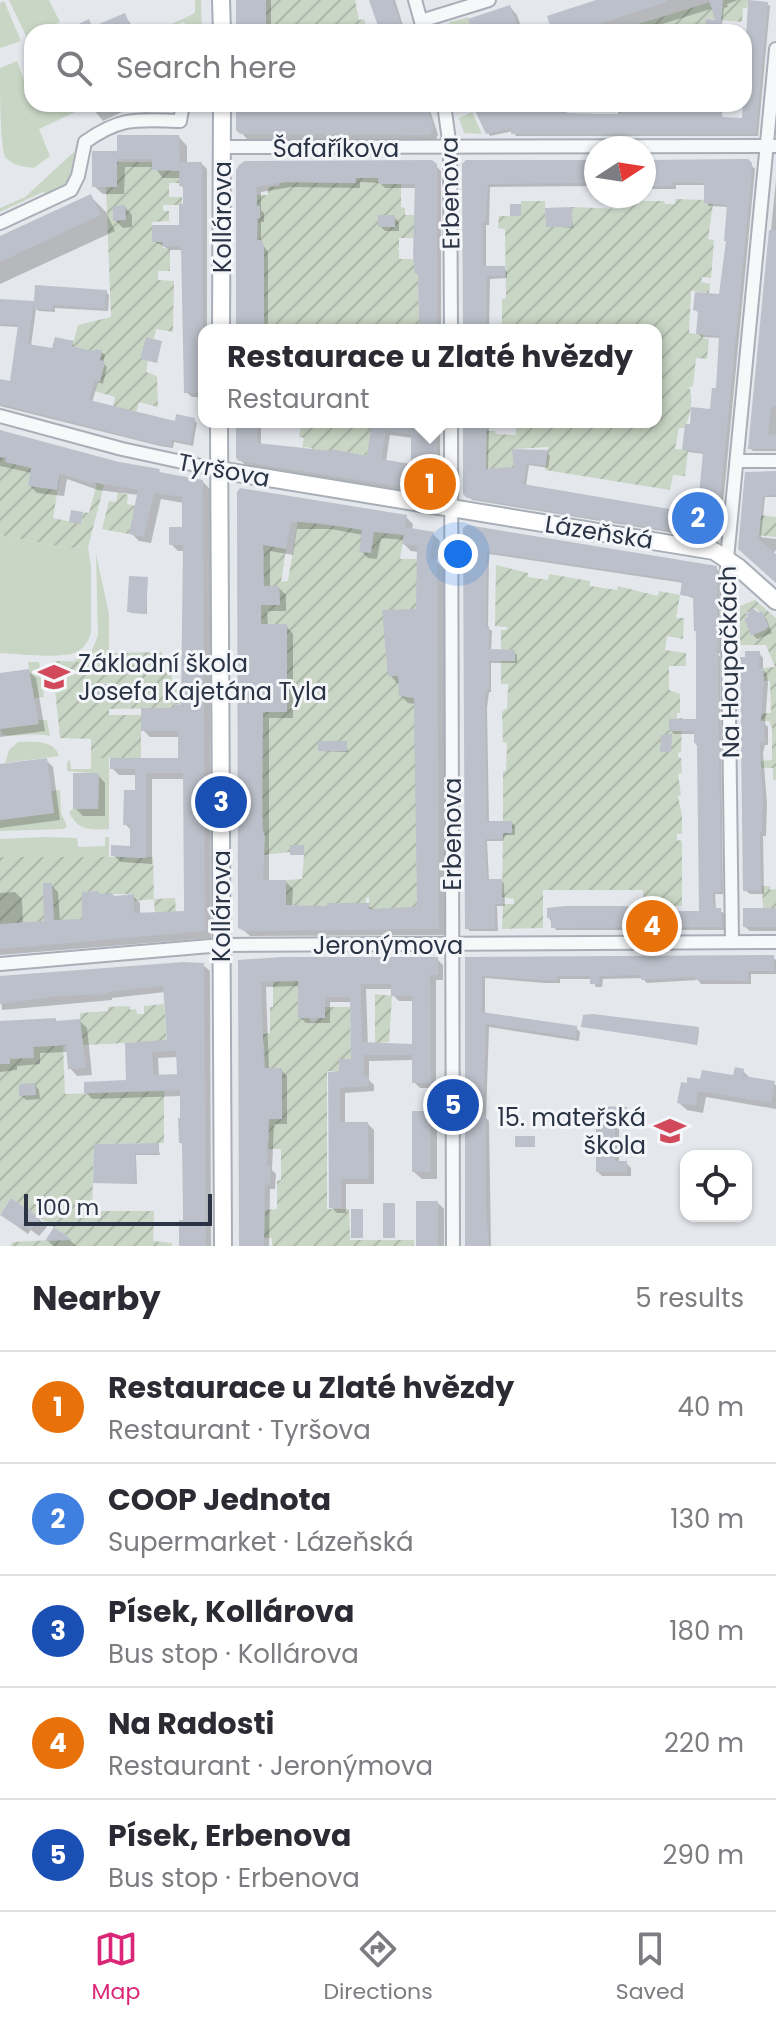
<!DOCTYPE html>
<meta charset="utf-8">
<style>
body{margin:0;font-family:Poppins,sans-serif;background:#f7f7f7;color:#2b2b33}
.controls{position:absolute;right:24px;bottom:24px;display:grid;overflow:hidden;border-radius:16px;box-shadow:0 2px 6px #0004}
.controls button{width:72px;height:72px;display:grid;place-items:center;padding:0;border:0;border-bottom:2px solid #e1e1e2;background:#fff;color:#2b2b33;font:40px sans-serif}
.compass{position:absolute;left:584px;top:136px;width:72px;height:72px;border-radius:50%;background:#fff;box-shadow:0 2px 6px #0004;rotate:78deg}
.scale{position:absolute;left:24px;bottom:20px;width:188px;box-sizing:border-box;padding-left:8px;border:4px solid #2b3445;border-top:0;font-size:22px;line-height:28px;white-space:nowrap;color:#2b3445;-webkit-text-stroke:6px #f4f6f9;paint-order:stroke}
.you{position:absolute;left:458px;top:554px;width:28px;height:28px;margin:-20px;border:6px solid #fff;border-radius:50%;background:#1a73e8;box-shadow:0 0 0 12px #1a73e833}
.badge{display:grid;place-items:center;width:52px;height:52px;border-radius:50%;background:#db2777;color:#fff;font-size:26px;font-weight:700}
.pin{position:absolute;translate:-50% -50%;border:4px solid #fff;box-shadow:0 2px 8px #0006}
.popup{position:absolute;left:198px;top:324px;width:464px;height:104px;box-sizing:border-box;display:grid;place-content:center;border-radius:16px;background:#fff;filter:drop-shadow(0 2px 6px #0005);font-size:26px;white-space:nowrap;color:#7c7c81}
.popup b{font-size:30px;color:#2b2b33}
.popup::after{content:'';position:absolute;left:50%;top:100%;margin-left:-16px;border:16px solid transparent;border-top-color:#fff}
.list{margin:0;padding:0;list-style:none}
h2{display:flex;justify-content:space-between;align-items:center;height:104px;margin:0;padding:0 32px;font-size:34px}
h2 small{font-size:26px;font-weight:400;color:#7c7c81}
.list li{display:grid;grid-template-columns:52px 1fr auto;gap:24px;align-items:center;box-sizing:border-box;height:112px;padding:0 32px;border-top:2px solid #e1e1e2}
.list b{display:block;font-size:30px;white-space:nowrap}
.list p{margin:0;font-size:26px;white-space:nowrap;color:#7c7c81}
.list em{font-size:26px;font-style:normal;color:#7c7c81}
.icon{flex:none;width:44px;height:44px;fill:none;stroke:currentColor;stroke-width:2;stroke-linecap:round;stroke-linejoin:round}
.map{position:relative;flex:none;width:776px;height:1246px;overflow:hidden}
.search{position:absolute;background:#fff;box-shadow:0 2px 6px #0004;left:24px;right:24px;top:24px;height:88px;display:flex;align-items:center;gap:20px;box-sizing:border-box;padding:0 28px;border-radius:24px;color:#7c7c81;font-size:30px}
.sheet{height:664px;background:#fff}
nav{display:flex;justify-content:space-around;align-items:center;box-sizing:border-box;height:112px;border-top:2px solid #e1e1e2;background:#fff;font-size:22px;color:#7c7c81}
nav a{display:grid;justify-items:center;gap:4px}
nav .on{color:#db2777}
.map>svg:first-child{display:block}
</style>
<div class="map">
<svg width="776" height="1246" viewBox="0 0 776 1246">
<defs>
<pattern id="garden-furrows" width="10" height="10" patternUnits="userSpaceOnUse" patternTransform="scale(2)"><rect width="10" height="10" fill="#c9d6c5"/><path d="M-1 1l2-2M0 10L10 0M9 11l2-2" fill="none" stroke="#adb8ab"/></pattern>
</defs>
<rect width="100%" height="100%" fill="#e4e7ec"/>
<g fill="#c9d6c5">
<path d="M 9,0 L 49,0 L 60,22 L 40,32 L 32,32 L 32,36 L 27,38 Z"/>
<path d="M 195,0 L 201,0 L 202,32 L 195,32 L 195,24 L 187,27 L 184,22 L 155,32 L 195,13 Z"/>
<path d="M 4,1 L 21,41 L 0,48 L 0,3 Z"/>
<path d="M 468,17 L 473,32 L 442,32 L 450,22 Z"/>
<path d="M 17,61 L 26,86 L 32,87 L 32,104 L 85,104 L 86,107 L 39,129 L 50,156 L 34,168 C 24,167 12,165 5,157 C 0,141 0,89 0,68 Z"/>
<path d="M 472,112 L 482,134 L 464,133 L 459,118 Z"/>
<path d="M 75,151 L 69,180 L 52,196 L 43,192 L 0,212 L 0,208 L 25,197 Z"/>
<path d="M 0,535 L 69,548 L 88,547 L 91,566 L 91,632 C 89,640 85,648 77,652 C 60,659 20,654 0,653 Z"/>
<path d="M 96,554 L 109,614 L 109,662 L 73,661 L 91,653 L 98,635 Z"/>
<path d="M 28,662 L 39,662 L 44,697 L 33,698 Z"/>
<path d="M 38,720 L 47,720 L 50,736 C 34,732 19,737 3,735 L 0,729 L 38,724 Z"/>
<path d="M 18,742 C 33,742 54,739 59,756 L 5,763 L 9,750 Z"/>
<path d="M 91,758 L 109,758 L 109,829 C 90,830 78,831 69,812 L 73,809 L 98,809 L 99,774 L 67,771 L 67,763 L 70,759 L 71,769 L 91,769 Z"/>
<path d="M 60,790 L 61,813 L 67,826 L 64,829 L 0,831 L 0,820 L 53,813 L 51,791 Z"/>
<path d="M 45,837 L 77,838 L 78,847 L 105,846 L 105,837 L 109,837 L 109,858 L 0,857 L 0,839 Z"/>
</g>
<g fill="url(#garden-furrows)" fill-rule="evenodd">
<path d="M 266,0 L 355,0 L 359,20 L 364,19 L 367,30 L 361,32 L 266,32 Z"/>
<path d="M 717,0 L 748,0 L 747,8 L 743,8 L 742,22 L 707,19 L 705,32 L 612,32 Z"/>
<path d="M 117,162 L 152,162 L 152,170 L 163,171 L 180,162 L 179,183 L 169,183 L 169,197 L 182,197 L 182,205 L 163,205 L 163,211 L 169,211 L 169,221 L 152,222 L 153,242 L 163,242 L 163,248 L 170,249 L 170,271 L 158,271 L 158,280 L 174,281 L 173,332 L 156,329 L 154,339 L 146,337 L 148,361 L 146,372 L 157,376 L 158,407 L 139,402 L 136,413 L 113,407 L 115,397 L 95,391 L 105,362 L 100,360 L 102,350 L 96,349 L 91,351 L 58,379 L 69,340 L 74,340 L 78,325 L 111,317 L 106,187 Z"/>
<path d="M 355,178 L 378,178 L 401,184 L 401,207 L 405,208 L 405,215 L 414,215 L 415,238 L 399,238 L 399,248 L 397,249 L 399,250 L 399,259 L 415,259 L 418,274 L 419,327 L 415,330 L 265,330 L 257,240 L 259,206 L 257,206 L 257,195 L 268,195 L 268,187 L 279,186 L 280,183 L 285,182 L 355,183 Z"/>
<path d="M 676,199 L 704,200 L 704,203 L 713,204 L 708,239 L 714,240 L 711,278 L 702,277 L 701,282 L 710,284 L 709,293 L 691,291 L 689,333 L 703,335 L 703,338 L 709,339 L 707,359 L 696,358 L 693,386 L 689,387 C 694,398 690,419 684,428 L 679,428 L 675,449 L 688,450 L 685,476 L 673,475 L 670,490 L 545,470 L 548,447 L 513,449 L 522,471 L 486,473 L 487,431 L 495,431 L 496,434 L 516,435 L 516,422 L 656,422 L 656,330 L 486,330 L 502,329 L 502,299 L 506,298 L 505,229 L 498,228 L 499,216 L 521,216 L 521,201 L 545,201 L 546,227 L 572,227 L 572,207 L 621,209 L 622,204 L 639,204 L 640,201 L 664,201 L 665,204 L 675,204 Z"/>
<path d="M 302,422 L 373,422 L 367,456 L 332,449 L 331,452 L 312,451 L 312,448 L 304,447 L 302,449 L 304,438 L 299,437 Z"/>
<path d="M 0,457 L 6,458 L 6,462 L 60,475 L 53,518 L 81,524 L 83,512 L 89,513 L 97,483 L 104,485 L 88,547 L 68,548 L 0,535 Z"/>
<path d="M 118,492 L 128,495 L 127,504 L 136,506 L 129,534 L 102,529 L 109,501 L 116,502 Z"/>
<path d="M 760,515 L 776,517 L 776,537 L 757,535 Z"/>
<path d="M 259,518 L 290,522 L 288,538 L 278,537 L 276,547 L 286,549 L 281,582 L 288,581 L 298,521 C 327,526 368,529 404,535 L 400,559 L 417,559 L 417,646 L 412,698 L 416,698 L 417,911 L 369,909 L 369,897 L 366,898 L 366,909 L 344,903 L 328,903 L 327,907 L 286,905 L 286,880 L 302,879 L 304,855 L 290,845 L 290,852 L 264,855 L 260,735 L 263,735 L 261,605 L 280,604 L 279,586 L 261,586 L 264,553 Z"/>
<path d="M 496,565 L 528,573 L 528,577 L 548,580 L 549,574 L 590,581 L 590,586 L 617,590 L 618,586 L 658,596 L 659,591 L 680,595 L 676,618 L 684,618 L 683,639 L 667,636 L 665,650 L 686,653 L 686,666 L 669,666 L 669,690 L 680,694 L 680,713 L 677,713 L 677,718 L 682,718 L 681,752 L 678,753 L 678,757 L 681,758 L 682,773 L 678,774 L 681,795 L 678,796 L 682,816 L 682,834 L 677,834 L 677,840 L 682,841 L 682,906 L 644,906 L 643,890 L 543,890 L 543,928 L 502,929 L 503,904 L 514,904 L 514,899 L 502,897 L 503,833 L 512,833 L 512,821 L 503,821 L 503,772 L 506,771 L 507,743 L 503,742 L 502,712 L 507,708 L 508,687 L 508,684 L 501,684 L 501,630 L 507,630 L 507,627 L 495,626 Z"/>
<path d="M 755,600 L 776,618 L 776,780 L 773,780 L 773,768 L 760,768 L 760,761 L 772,760 L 772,728 L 769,721 L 756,721 L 756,714 L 771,713 L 770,681 L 761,681 L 763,668 L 775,667 L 766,645 L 740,645 L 740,606 ZM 756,608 L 759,613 L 762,612 L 766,630 L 751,636 L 744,619 L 748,617 L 746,613 Z"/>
<path d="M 162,652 L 162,670 L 172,674 L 172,689 L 182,690 L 181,705 L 175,704 L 175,708 L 109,709 L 109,715 L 158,715 L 141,728 L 141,758 L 91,758 L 91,739 L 60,738 L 52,661 L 108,662 L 109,653 ZM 92,683 L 108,683 L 109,700 L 92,700 Z"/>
<path d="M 0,857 L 153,857 L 154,899 L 175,898 L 176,915 L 162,912 L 161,915 L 155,915 L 154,899 L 134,901 L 133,894 L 106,894 L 108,917 L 99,918 L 99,915 L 91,918 L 90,916 L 87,919 L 0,925 ZM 98,891 L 99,911 L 91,911 L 90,902 L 82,903 L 82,892 Z"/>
<path d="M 762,886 L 770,886 L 770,890 L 776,889 L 776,908 L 763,908 Z"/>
<path d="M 276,979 L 298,980 L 298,1017 L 309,1018 L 311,1022 L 316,1021 L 325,1007 L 350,1007 L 351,1059 L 339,1071 L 327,1071 L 327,1209 L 349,1209 L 350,1240 L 414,1240 L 414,1246 L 272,1246 L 272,1238 L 264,1238 L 265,1210 L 277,1209 L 277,1181 L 281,1180 L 281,1149 L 266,1149 L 266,1141 L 269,1141 L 264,1043 L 262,1042 L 262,1034 L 270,1033 L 270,1007 L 273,1007 L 273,982 Z"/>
<path d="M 375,994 L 392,996 L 389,1042 L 375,1043 Z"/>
<path d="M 164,1004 L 167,1041 L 63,1046 L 65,1094 L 164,1091 L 164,1143 L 94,1144 L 92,1211 L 154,1211 L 153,1241 L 172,1243 L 172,1246 L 10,1246 L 13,1242 L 71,1239 L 11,1198 L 0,1214 L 0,1064 L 10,1063 L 10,1057 L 34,1057 L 33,1036 L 46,1046 L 58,1046 L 57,1040 L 81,1037 L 80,1013 L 108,1011 L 108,1007 L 130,1006 L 130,1010 L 136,1009 L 137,1014 L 144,1014 L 144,1006 Z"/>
</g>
<g fill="#0003" fill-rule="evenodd">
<rect x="238" y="0" width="33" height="32"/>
<path d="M 372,0 L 395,0 L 405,32 L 382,32 Z"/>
<path d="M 603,0 L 738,0 L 727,4 L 728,7 L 724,8 L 721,32 L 707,32 L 718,22 L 714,8 L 636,32 L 554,32 Z"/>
<path d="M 750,2 L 767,4 L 770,6 L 758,136 L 516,136 L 513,131 L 490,136 L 474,104 L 529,104 L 529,113 L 618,115 L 618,104 L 631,104 L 631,113 L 675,113 L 675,104 L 703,104 L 703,113 L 721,113 L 724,120 L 744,120 L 744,55 Z"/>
<path d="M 510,7 L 517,15 L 523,32 L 475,32 Z"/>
<path d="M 124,15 L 137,32 L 66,32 L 88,22 L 94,28 Z"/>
<path d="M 89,104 L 139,104 L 103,121 Z"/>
<path d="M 238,104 L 264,104 L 265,114 L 311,114 L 311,104 L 338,104 L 338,112 L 389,112 L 386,104 L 428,104 L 438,135 L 436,139 L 247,139 L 238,129 Z"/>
<path d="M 179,137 L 187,146 L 187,164 L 202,164 L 207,169 L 207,330 L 204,330 L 204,397 L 192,397 L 186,392 L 184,250 L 170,250 L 154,241 L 181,227 L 185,206 L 185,189 L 181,186 L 181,178 L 163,178 L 154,167 L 125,167 L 124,194 L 103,194 L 94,186 L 119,153 Z"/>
<path d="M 644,161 L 747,161 L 755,169 L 724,494 L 717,540 L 472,500 L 465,493 L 465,422 L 489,422 L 488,471 L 516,469 L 514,451 L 547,452 L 550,456 L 548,468 L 529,465 L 526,486 L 682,513 L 695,511 L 701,497 L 705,454 L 688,452 L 685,449 L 691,427 L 712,411 L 718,390 L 721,338 L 702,337 L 698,334 L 699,313 L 695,310 L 721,296 L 728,242 L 729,207 L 709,206 L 706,202 L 706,185 L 676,185 L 676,189 L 652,189 L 644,185 Z"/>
<path d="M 432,162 L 441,171 L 441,330 L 417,330 L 421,329 L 420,276 L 417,273 L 417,188 L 385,188 L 380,183 L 360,182 L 360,188 L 291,187 L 261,192 L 261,210 L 264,213 L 264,222 L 261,222 L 261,242 L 268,252 L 268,330 L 238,330 L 246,163 Z"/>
<path d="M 596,162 L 596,186 L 490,187 L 489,225 L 486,225 L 486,268 L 504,268 L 507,272 L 507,278 L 490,279 L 489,330 L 465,330 L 464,165 Z"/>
<path d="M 776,179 L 776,451 L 753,451 L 750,448 Z"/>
<path d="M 90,196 L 106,212 L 115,231 L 0,284 L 0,238 Z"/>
<path d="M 125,207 L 132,215 L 132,227 L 123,228 L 115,220 Z"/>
<path d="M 571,209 L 573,228 L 548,226 Z"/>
<path d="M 394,217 L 399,222 L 399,231 L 385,231 L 380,226 Z"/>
<path d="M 106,292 L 109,295 L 108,311 L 55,308 L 55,312 L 39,311 L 36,309 L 31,346 L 53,350 L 72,343 L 75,349 L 91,354 L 101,352 L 105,355 L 103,363 L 107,367 L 103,384 L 98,382 L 92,403 L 176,424 L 194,420 L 197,423 L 193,446 L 174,442 L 173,448 L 160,446 L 0,406 L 0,381 L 11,383 L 20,327 L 0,326 L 0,301 L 36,303 Z"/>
<path d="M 238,422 L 261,422 L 261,445 L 369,458 L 374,422 L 440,422 L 440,493 L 434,496 L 246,466 L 238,457 ZM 390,435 L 413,438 L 413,466 L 386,461 Z"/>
<path d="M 0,432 L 119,464 L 159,471 L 163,475 L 202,481 L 210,489 L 211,938 L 0,955 L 0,893 L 15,892 L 22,899 L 23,924 L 46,922 L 51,885 L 58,892 L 60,922 L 84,921 L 101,896 L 114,898 L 133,896 L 140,903 L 140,915 L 186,913 L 185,779 L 152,779 L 152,864 L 121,862 L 113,855 L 132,848 L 132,831 L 125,824 L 137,792 L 137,775 L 119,775 L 112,768 L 180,760 L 180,737 L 150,737 L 143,730 L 183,707 L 185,551 L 178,551 L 171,544 L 184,529 L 184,503 L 161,499 L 151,543 L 139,541 L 131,533 L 139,495 L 98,490 L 67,479 L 64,496 L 37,493 L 30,486 L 32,473 L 0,466 Z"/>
<path d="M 747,474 L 776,474 L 776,497 L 765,497 L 761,537 L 776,539 L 776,550 L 773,554 L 776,557 L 776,581 L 740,548 Z"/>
<path d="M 239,493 L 406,517 L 413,524 L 412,530 L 433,534 L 440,541 L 437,562 L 444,568 L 445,935 L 250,936 L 242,929 ZM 297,529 L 331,529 L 363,535 L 361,551 L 368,558 L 377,559 L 381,538 L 405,540 L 404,544 L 411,551 L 419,552 L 418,611 L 390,675 L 397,683 L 400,683 L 401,696 L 408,703 L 416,704 L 419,909 L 373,910 L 368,905 L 292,907 L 293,889 L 286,882 L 269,882 L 269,718 L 293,718 L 293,634 L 286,626 L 268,626 L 267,611 L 286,611 L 286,595 L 279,588 L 270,588 L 270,551 L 293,555 Z"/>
<path d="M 465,529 L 716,568 L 719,571 L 720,653 L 718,654 L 720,657 L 723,894 L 715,894 L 716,910 L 724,913 L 724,930 L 556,930 L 549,918 L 638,909 L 642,913 L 701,913 L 699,745 L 696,734 L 674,734 L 671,731 L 698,721 L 695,599 L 682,594 L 684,583 L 489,554 L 488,628 L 492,631 L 491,651 L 514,652 L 517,655 L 517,663 L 491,663 L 491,692 L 489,692 L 487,708 L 489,823 L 512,823 L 515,826 L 515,835 L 505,835 L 503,841 L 487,841 L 489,881 L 502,881 L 504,884 L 505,906 L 497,906 L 498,931 L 470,931 L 467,928 Z"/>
<path d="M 147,579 L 147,614 L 131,613 L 129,611 Z"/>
<path d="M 760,614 L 766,618 L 772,633 L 757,639 L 753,635 Z"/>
<path d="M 759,653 L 763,658 L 763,670 L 767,674 L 768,684 L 765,724 L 768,727 L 768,745 L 765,745 L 763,753 L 767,804 L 766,836 L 763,836 L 764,894 L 750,894 L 745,890 Z"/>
<path d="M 28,671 L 36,678 L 45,731 L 0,737 L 0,674 Z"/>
<path d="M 346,743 L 348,752 L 320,751 Z"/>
<path d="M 46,760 L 53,767 L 60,820 L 0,828 L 0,766 Z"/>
<path d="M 98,775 L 105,783 L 105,816 L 83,816 L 75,808 Z"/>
<path d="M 776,909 L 776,931 L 750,931 L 745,927 Z"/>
<path d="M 773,957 L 776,960 L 776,974 L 751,974 L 751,984 L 701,984 L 698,980 L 647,983 L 642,978 L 603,979 L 602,987 L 596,987 L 592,979 L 560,979 L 560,983 L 545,983 L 485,978 L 485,1014 L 576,1028 L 580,1032 L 579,1041 L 489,1027 L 486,1118 L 489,1121 L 491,1246 L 466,1246 L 467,959 Z"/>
<path d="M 437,959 L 443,965 L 443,980 L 436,980 L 436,1088 L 420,1088 L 414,1082 L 414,1060 L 369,1061 L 369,1080 L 374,1085 L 374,1091 L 345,1093 L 345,1124 L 368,1124 L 374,1130 L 374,1184 L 346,1184 L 346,1213 L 337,1213 L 331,1207 L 330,1074 L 341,1073 L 353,1061 L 352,1002 L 330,1002 L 330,1023 L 306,1023 L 300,1017 L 300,986 L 266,987 L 269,1070 L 281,1070 L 287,1076 L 287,1124 L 274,1124 L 272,1170 L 276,1174 L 275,1189 L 270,1189 L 269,1246 L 241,1246 L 240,962 ZM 366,989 L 393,989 L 393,995 L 399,1001 L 414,1001 L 414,1046 L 368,1046 Z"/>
<path d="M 203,965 L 210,971 L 211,1246 L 183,1246 L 185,1222 L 184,1146 L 180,1142 L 182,1096 L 92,1099 L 86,1092 L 128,1082 L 127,1045 L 169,1042 L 165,992 L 112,998 L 112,1000 L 2,1010 L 0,979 ZM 178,1057 L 179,1076 L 159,1077 L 158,1058 Z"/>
<path d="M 80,1021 L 87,1028 L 92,1075 L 77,1076 L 70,1068 L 69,1052 L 40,1053 L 40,1064 L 17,1066 L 17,1070 L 0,1072 L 0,1023 Z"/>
<path d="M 584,1026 L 698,1029 L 699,1031 L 697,1045 Z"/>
<path d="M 743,1071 L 752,1080 L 776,1085 L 776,1109 L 706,1097 L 703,1113 L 687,1110 L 679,1103 L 702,1082 L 735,1077 Z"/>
<path d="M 35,1085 L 39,1090 L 40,1099 L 26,1100 L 21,1095 Z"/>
<path d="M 598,1108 L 626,1109 L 631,1114 L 631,1122 L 619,1122 L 619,1163 L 626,1163 L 631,1168 L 631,1176 L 602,1176 L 598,1172 Z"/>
<path d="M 430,1113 L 437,1121 L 437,1179 L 422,1179 L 414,1172 Z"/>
<path d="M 158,1145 L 160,1155 L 136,1155 L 137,1184 L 95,1183 L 96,1146 Z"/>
<path d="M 438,1203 L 444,1209 L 444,1246 L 417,1246 Z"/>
<path d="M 2,1215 L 39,1219 L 47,1227 L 39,1236 L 31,1230 L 28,1234 Z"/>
<path d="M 55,1230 L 71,1241 L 76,1246 L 53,1246 L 48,1241 Z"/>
</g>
<g fill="#bbc0ca" fill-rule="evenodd">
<rect x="236" y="0" width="30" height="32"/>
<path d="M 369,0 L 393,0 L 403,32 L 380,32 Z"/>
<path d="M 596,0 L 667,0 L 667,2 L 573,32 L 552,32 L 547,16 Z"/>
<path d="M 709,0 L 723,0 L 720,32 L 705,32 L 706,19 L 715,20 Z"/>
<path d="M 748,0 L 768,2 L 756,134 L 511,134 L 511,129 L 486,134 L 472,104 L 527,104 L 528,111 L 563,109 L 567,110 L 567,113 L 599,114 L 622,114 L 622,111 L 673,111 L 673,104 L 701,104 L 701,111 L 722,111 L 722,117 L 742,118 Z"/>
<path d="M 510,5 L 518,29 L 507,32 L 473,32 L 468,19 Z"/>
<path d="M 125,13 L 133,32 L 62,32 L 89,19 L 92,27 Z"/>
<path d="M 236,104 L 257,104 L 258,110 L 309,112 L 309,104 L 334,104 L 334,110 L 392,110 L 390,104 L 426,104 L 434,129 L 430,135 L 240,134 L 236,130 Z"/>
<path d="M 117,135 L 179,135 L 180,171 L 152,170 L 152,159 L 117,159 L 117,187 L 92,187 L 92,151 L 117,151 Z"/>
<path d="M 748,159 L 752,163 L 751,183 L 721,490 L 714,538 L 467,498 L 463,494 L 463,422 L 486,422 L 486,469 L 514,467 L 512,449 L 548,450 L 545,466 L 527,463 L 523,484 L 681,511 L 681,508 L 694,509 L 697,494 L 699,495 L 703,452 L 682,450 L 685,424 L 690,424 L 691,407 L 710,409 L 712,388 L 716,388 L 719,336 L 696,334 L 698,311 L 693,310 L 695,292 L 719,294 L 726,241 L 724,241 L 727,205 L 704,203 L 704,183 L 673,182 L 673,186 L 646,186 L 644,183 L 644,160 Z"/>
<path d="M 432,160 L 437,164 L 437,330 L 419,330 L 418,274 L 415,274 L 413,254 L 415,184 L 378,184 L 378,178 L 355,178 L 356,183 L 285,182 L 256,187 L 257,206 L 260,206 L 260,218 L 257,218 L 257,240 L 262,240 L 264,246 L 264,330 L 236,330 L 236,170 L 239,165 L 245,161 Z"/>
<path d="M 466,160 L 596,160 L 596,183 L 488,184 L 486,222 L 483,222 L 483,266 L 505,266 L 505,276 L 487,276 L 486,330 L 463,330 L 463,328 L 462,164 Z"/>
<path d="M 180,162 L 202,162 L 203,393 L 184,393 L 181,246 L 162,246 L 163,242 L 152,242 L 152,225 L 179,225 L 179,204 L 183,204 L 183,186 L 179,186 Z"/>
<path d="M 91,194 L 101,215 L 0,262 L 0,236 Z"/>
<rect x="510" y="204" width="11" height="12"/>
<path d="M 125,205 L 126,220 L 113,221 L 113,206 Z"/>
<path d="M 572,207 L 572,227 L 546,227 L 545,208 Z"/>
<rect x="378" y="215" width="17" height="12"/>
<path d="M 769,230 L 776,230 L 776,406 L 771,408 L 768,434 L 776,435 L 776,449 L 748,449 Z"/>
<path d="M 35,285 L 107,290 L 105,309 L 53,305 L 52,310 L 34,309 L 34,302 L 28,344 L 52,348 L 55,337 L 73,341 L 72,346 L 91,351 L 96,349 L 102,350 L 100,360 L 105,362 L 100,382 L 95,380 L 89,400 L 175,421 L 176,414 L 195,418 L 190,444 L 172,440 L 171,446 L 156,444 L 0,404 L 0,379 L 10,381 L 18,325 L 0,324 L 0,299 L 34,301 Z"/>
<path d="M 146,337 L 162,341 L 157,363 L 140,359 Z"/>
<path d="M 236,422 L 257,422 L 257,443 L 331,451 L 332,449 L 367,456 L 371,429 L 368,429 L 368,422 L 437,422 L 437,484 L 433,491 L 428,491 L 239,461 L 236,458 ZM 386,431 L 411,434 L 411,464 L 381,459 Z"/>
<path d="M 0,430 L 119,462 L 160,469 L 159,472 L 203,480 L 205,931 L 0,949 L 0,924 L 44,921 L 43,883 L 52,883 L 54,920 L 82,919 L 82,892 L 98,891 L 99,894 L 111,893 L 115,896 L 134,894 L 134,913 L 184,911 L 184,899 L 183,773 L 146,773 L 146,858 L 136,858 L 111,856 L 111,845 L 130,846 L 130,825 L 123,825 L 124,790 L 135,790 L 135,769 L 110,769 L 110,758 L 178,758 L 178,731 L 141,731 L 141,708 L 175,708 L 175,704 L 181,705 L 183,545 L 169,545 L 169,527 L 182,527 L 182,497 L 154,493 L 144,537 L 129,534 L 138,490 L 92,482 L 91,484 L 60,473 L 57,490 L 28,486 L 31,468 L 5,462 L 6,458 L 0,457 Z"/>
<path d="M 776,471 L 776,495 L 763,496 L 759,537 L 756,537 L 776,554 L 776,583 L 738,549 L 745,472 Z"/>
<path d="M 240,488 L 407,515 L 404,535 L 374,532 L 371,553 L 359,552 L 362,530 L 322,523 L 291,522 L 286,549 L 263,545 L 264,586 L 279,586 L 280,605 L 261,605 L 261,624 L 287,624 L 287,712 L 263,712 L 262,829 L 265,836 L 263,880 L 286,880 L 286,905 L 327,906 L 327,903 L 369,903 L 369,909 L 417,907 L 414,698 L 399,696 L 398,676 L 388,676 L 382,610 L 416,609 L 417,546 L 402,544 L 405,527 L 434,532 L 430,559 L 437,559 L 439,929 L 244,931 L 238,928 L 237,506 L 237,492 Z"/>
<path d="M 71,510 L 83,512 L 81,524 L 69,522 Z"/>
<path d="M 467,525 L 717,566 L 718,650 L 714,652 L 718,652 L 721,892 L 713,892 L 714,908 L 721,908 L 722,927 L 551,928 L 551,918 L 547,918 L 547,908 L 565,906 L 622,906 L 639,907 L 639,911 L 699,911 L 697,746 L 694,742 L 694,731 L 669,731 L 669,719 L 696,719 L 696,631 L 694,631 L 693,597 L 680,595 L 682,581 L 487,552 L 486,626 L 489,626 L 489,649 L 515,650 L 515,661 L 489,661 L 489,690 L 486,690 L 485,704 L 487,821 L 512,821 L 512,833 L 503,833 L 503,838 L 499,839 L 485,839 L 487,879 L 502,879 L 502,904 L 495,904 L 495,929 L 465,929 L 463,528 Z"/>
<path d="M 129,576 L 148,577 L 146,614 L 127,612 Z"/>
<path d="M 752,608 L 759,613 L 762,611 L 769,627 L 751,636 L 744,619 L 748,617 L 747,614 Z"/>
<path d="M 745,651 L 760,651 L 759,668 L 763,668 L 764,678 L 761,721 L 764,721 L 765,742 L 761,742 L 760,748 L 763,798 L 762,832 L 760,832 L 761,890 L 743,891 L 740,657 L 745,657 Z"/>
<path d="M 29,669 L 39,724 L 0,729 L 0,673 Z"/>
<path d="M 92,683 L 109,684 L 109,700 L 92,700 Z"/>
<path d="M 672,734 L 671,752 L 660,752 L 661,735 Z"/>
<rect x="318" y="741" width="29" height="10"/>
<path d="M 47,758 L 54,813 L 0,820 L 0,764 Z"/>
<path d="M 73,773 L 99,773 L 98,809 L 73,809 Z"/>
<rect x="290" y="845" width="14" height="10"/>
<rect x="743" y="908" width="33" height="19"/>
<path d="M 774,955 L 774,971 L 748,971 L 748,981 L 695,980 L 695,977 L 641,980 L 641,975 L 600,976 L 599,984 L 590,984 L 590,976 L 557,976 L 557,980 L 540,980 L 482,976 L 482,1012 L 577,1026 L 576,1038 L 486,1024 L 483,1115 L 486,1115 L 486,1210 L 489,1246 L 465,1246 L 465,957 Z"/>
<path d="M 282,957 L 438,957 L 438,975 L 430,975 L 431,1083 L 412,1083 L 412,1055 L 364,1055 L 364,1076 L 369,1077 L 369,1086 L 340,1088 L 340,1122 L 368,1122 L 369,1179 L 341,1179 L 341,1208 L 329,1208 L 328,1072 L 339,1071 L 339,1059 L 351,1059 L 350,997 L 325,997 L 325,1018 L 298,1018 L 298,981 L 261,982 L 264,1068 L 282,1068 L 282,1119 L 269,1119 L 267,1166 L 271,1166 L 270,1184 L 265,1184 L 264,1246 L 239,1246 L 238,960 ZM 361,984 L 391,984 L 391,996 L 412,996 L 412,1044 L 362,1042 Z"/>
<path d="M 184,962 L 204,963 L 206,1246 L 179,1246 L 179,1220 L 183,1220 L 183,1210 L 182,1143 L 179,1143 L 178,1118 L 180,1118 L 180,1090 L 84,1093 L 84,1082 L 126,1080 L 125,1043 L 167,1040 L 163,986 L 107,992 L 107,994 L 58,996 L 0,1004 L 0,976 ZM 176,1051 L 177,1074 L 154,1075 L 152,1052 Z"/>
<path d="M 593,1014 L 699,1027 L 696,1044 L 581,1027 L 583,1015 Z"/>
<path d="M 56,1018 L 56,1021 L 80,1019 L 86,1068 L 68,1069 L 66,1045 L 33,1047 L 34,1058 L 10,1059 L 10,1064 L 0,1064 L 0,1021 Z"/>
<path d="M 735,1067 L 744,1069 L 743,1076 L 775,1081 L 771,1103 L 698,1091 L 696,1106 L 677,1103 L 681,1082 L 687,1083 L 687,1077 L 700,1079 L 702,1070 L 733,1075 Z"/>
<path d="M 35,1083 L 36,1095 L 19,1096 L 19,1084 Z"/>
<path d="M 596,1106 L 627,1107 L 627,1118 L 615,1118 L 615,1161 L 627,1161 L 627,1172 L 596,1172 Z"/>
<path d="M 412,1111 L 430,1111 L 431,1172 L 412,1172 Z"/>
<rect x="515" y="1136" width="20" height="11"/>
<path d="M 159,1143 L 159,1154 L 135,1154 L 136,1183 L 93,1183 L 94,1144 Z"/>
<path d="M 11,1198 L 40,1218 L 31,1230 L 23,1224 L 20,1228 L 0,1215 Z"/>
<rect x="416" y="1201" width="22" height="45"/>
<rect x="383" y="1203" width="12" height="35"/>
<rect x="351" y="1209" width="12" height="29"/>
<path d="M 54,1227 L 72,1240 L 45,1241 Z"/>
</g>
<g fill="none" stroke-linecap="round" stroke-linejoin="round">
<defs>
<g id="street">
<path d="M 415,0 L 424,32"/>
<path d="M 421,21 L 489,0"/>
<path d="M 444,104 L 450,148 L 451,330"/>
<path d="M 222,147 L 776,146"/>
<path d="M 0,223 L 71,190 L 78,176 L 85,142 C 122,116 137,120 180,121 L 183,104"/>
<path d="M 0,416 L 122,449 L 219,470"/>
<path d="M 451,422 L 453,1246"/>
<path d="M 737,461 L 776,461"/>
<path d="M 732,942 L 727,559 L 776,49"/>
<path d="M 0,964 L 222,945 L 776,942"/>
</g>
<g id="secondary">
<path d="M 221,0 L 222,32"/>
<path d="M 221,330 L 222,104"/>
<path d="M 219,422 L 223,1246"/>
<path d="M 219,470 L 714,551 L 738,567 L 776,601"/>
</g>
</defs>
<use href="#street" stroke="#a9aeb7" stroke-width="16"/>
<use href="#secondary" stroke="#a9aeb7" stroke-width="20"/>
<use href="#street" stroke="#f7f8fa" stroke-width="12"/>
<use href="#secondary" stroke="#fff" stroke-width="16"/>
</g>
<defs>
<symbol id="school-bare" viewBox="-9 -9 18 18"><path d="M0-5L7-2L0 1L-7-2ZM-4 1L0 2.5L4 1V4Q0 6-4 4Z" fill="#d1495b" stroke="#f4f6f9" stroke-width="2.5" paint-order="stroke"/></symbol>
</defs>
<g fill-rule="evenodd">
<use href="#school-bare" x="32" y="655" width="44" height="44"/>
<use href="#school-bare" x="648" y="1109" width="44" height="44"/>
</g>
<g text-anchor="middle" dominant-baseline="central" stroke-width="6" stroke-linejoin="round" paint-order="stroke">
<g font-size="24" fill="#2b3445" stroke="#f4f6f9">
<text x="336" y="148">Šafaříkova</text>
<text transform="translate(450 193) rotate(-91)">Erbenova</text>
<text transform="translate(222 217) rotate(-90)">Kollárova</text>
<text transform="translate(224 470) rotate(11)">Tyršova</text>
<text transform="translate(599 532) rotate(9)">Lázeňská</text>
<text transform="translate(729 662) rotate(-91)">Na Houpačkách</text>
<text transform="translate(452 834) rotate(-90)">Erbenova</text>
<text transform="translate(221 906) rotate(-90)">Kollárova</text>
<text x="388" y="945">Jeronýmova</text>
</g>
<g font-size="24" fill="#2b3445" stroke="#f4f6f9" text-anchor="start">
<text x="78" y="663">Základní škola<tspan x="78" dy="28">Josefa Kajetána Tyla</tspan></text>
<text x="646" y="1117" text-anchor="end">15. mateřská<tspan x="646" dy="28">škola</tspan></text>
</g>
</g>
</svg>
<div class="controls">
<button><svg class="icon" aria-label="locate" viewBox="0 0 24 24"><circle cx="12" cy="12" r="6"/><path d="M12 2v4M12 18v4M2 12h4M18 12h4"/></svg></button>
</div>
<svg class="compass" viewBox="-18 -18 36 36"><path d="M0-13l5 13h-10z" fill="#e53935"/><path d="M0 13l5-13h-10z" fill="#7c7c81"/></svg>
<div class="scale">100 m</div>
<div class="you"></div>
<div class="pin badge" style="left:430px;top:484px;background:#e8710a">1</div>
<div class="popup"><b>Restaurace u Zlaté hvězdy</b>Restaurant</div>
<div class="pin badge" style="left:698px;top:518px;background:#3f7fe0">2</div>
<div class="pin badge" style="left:221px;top:802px;background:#1a4fb4">3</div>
<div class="pin badge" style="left:652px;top:926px;background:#e8710a">4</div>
<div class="pin badge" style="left:453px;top:1105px;background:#1a4fb4">5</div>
<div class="search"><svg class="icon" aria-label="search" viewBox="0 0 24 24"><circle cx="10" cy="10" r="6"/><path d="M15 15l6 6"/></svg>Search here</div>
</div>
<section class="sheet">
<h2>Nearby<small>5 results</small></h2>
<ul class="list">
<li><span class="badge" style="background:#e8710a">1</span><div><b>Restaurace u Zlaté hvězdy</b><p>Restaurant · Tyršova</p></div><em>40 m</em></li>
<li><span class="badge" style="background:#3f7fe0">2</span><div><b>COOP Jednota</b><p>Supermarket · Lázeňská</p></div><em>130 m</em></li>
<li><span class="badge" style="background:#1a4fb4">3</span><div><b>Písek, Kollárova</b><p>Bus stop · Kollárova</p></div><em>180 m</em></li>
<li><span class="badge" style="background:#e8710a">4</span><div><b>Na Radosti</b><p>Restaurant · Jeronýmova</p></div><em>220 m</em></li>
<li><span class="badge" style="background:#1a4fb4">5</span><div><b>Písek, Erbenova</b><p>Bus stop · Erbenova</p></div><em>290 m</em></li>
</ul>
</section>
<nav>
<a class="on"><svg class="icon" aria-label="map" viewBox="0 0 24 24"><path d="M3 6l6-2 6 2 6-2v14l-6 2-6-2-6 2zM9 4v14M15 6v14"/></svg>Map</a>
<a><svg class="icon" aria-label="directions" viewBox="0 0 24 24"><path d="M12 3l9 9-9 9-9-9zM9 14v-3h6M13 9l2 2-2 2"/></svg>Directions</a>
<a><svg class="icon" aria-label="saved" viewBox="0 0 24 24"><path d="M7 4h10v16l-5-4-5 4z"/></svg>Saved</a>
</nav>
